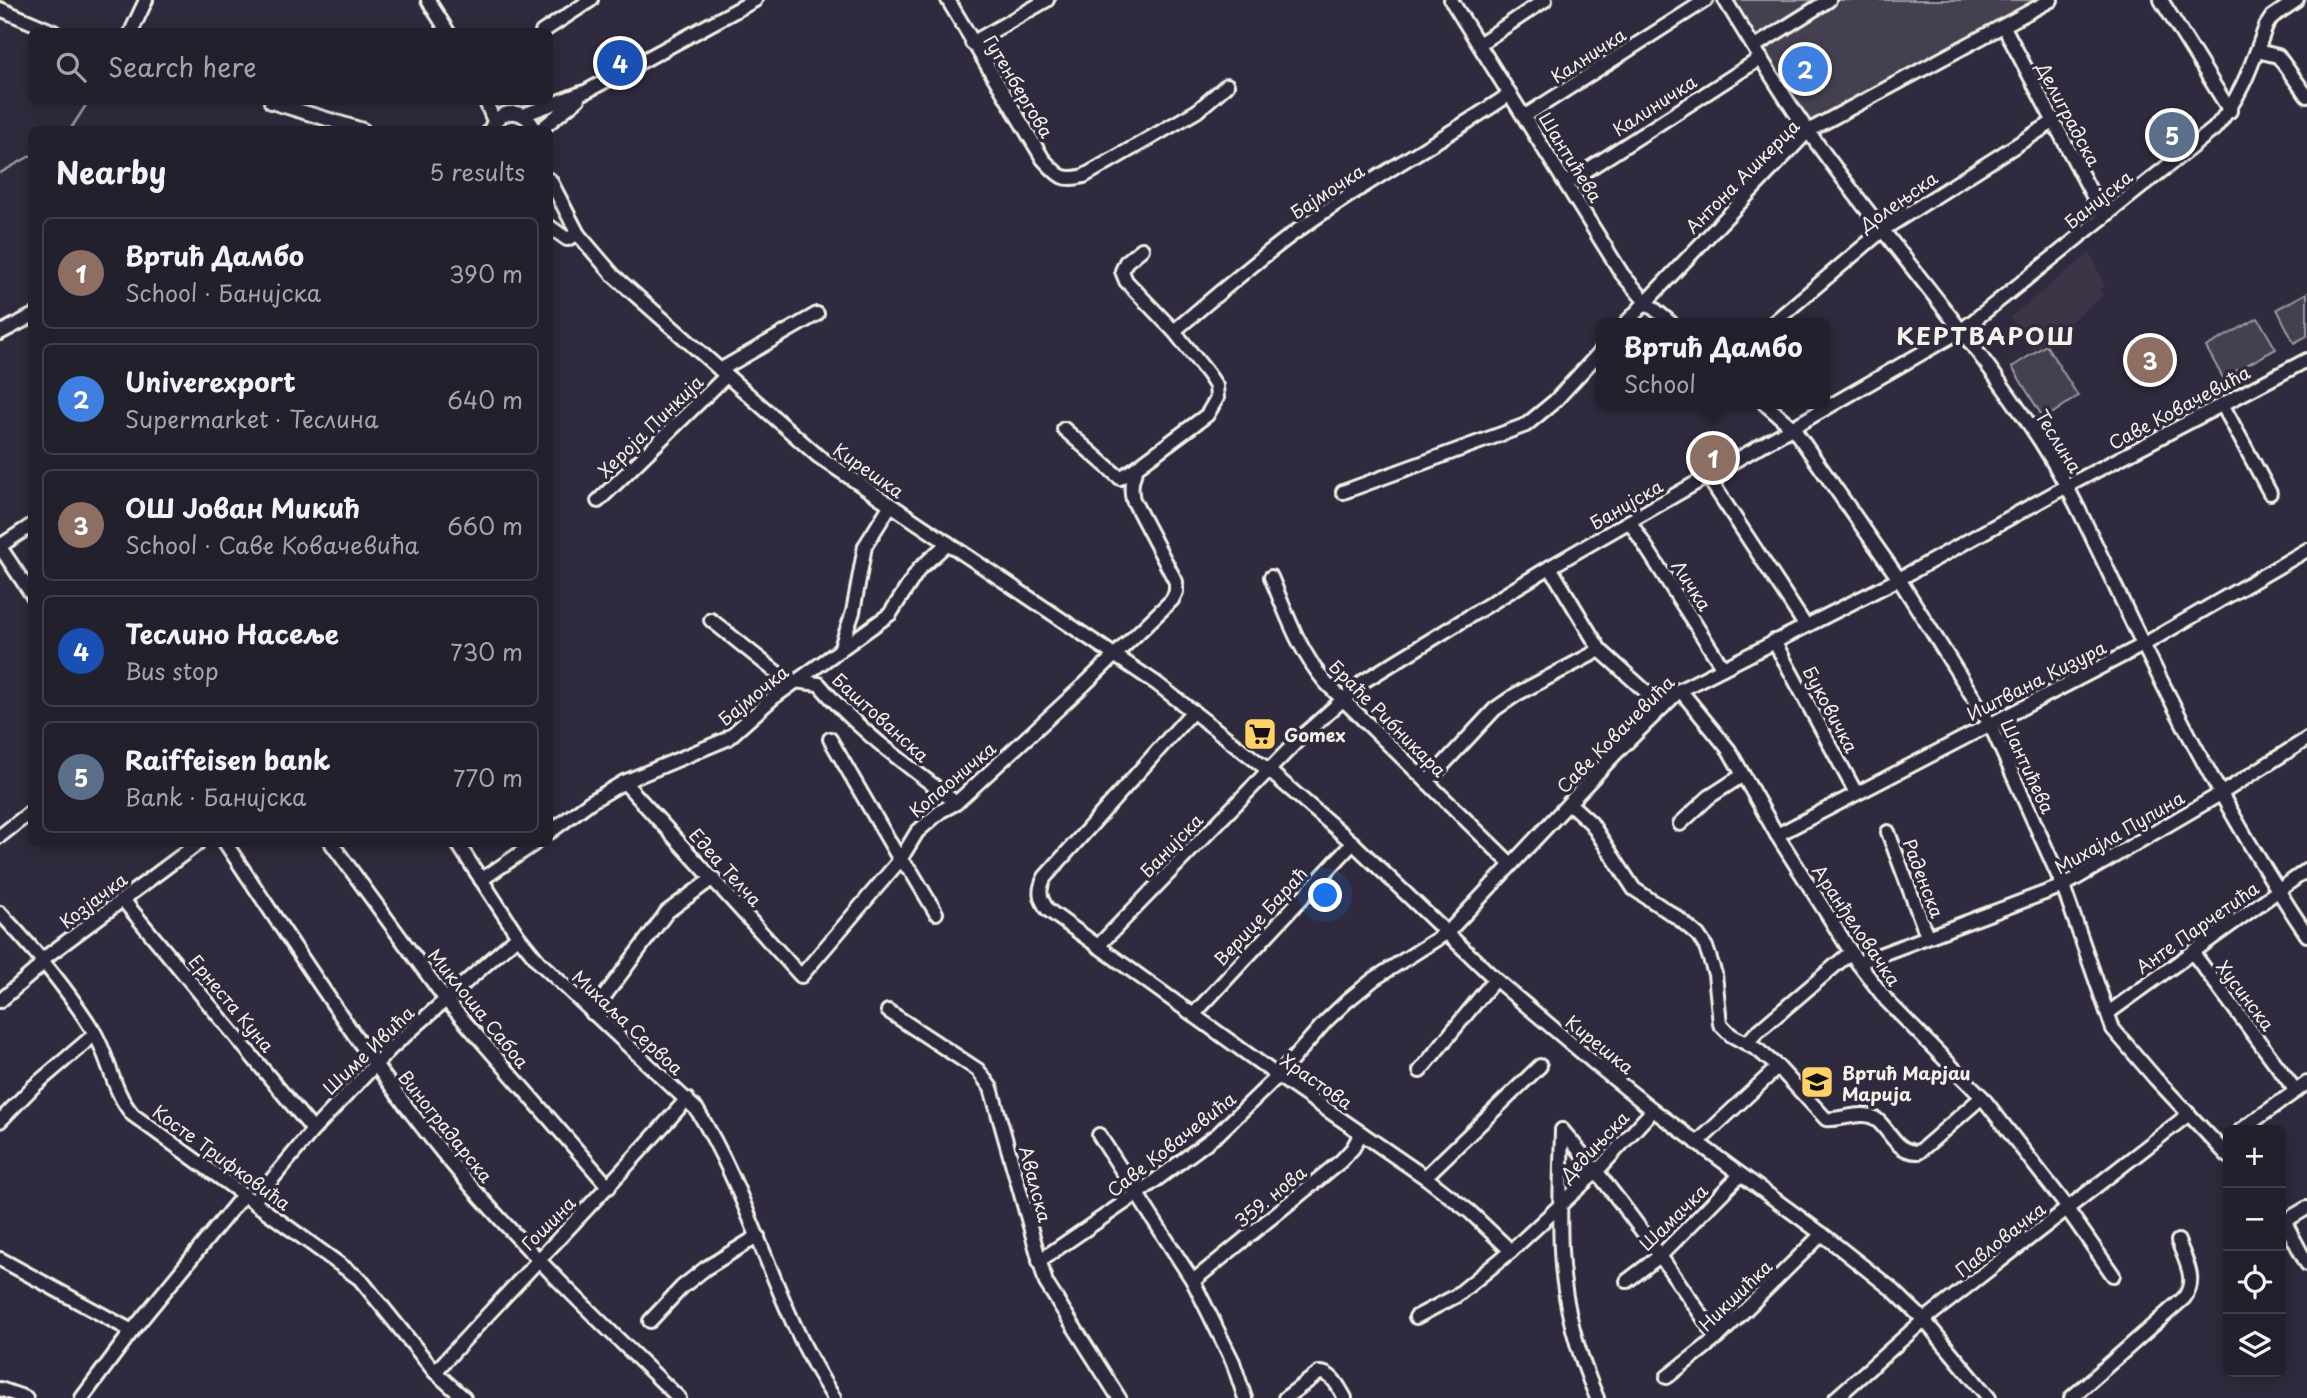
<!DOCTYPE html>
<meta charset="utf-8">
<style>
body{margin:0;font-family:"Playpen Sans",sans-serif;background:#2f2d3a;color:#f1f3f6}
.controls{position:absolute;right:21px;bottom:21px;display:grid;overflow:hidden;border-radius:10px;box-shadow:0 4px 18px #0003}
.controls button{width:63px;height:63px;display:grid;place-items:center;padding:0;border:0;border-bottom:2px solid #403e4a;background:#23202e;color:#f1f3f6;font:35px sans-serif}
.you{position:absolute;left:1326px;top:896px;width:24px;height:24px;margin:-18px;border:5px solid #fff;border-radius:50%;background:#1a73e8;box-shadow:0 0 0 10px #1a73e833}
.badge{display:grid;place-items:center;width:46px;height:46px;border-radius:50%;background:#2563eb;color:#fff;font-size:23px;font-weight:700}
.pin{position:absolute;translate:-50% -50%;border:4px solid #fff;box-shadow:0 2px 7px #0006}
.popup{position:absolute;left:1596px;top:318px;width:234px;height:91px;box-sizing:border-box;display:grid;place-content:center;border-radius:10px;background:#23202e;filter:drop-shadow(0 2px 5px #0005);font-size:23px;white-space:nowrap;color:#a3a3aa}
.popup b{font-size:26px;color:#f1f3f6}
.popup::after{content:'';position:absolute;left:50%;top:100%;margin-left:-14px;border:14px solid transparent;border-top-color:#23202e}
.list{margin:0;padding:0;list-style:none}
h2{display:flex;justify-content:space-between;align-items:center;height:91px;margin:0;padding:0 28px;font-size:30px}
h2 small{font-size:23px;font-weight:400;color:#a3a3aa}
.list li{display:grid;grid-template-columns:46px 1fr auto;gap:21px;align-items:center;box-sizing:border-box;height:112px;margin:0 14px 14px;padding:0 14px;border:2px solid #403e4a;border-radius:10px}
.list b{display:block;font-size:26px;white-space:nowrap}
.list p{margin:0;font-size:23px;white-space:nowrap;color:#a3a3aa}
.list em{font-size:23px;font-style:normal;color:#a3a3aa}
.icon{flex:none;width:38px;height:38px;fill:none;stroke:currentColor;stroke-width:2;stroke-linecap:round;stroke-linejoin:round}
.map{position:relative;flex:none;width:2307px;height:1398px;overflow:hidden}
.search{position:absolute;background:#23202e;box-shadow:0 4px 18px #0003;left:28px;top:28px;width:525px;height:77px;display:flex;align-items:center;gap:18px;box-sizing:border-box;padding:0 24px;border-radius:10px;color:#a3a3aa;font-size:26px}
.panel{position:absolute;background:#23202e;box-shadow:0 4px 18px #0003;left:28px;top:126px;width:525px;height:721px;border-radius:10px}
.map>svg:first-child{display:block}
</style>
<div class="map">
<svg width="2307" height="1398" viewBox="0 0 2307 1398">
<rect width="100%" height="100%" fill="#2f2a3d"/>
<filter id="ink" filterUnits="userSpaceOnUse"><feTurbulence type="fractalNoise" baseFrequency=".0143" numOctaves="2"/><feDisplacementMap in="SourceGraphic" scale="14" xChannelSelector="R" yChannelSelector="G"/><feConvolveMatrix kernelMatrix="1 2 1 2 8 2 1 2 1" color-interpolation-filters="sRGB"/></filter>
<g filter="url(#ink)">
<path fill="#3b3647" d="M 2090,253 L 2105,287 L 2100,289 L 2103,296 L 2034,350 L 2010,317 Z"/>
<g fill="#454050" stroke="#9c989c" stroke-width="2">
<path d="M 1727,0 L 2047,0 L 1809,129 Z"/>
<path d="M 2307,293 L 2307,336 L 2294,343 L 2277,309 Z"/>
<path d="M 2258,318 L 2276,349 L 2223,378 L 2206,347 Z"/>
<path d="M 2046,345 L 2078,396 L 2044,419 L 2012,367 Z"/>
</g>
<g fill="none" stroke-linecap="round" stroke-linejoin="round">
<g stroke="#a19ea0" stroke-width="2.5">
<path d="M 70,130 L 88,102"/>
<path d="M 0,173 L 32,155"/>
</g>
<defs>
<g id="minor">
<path d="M 428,0 L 448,32"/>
<path d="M 948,0 L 1043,159 C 1058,175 1061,182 1084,176 L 1197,111 L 1227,85"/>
<path d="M 1451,0 L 1622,274 L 1646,302 L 1671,323"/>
<path d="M 1725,0 C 1752,44 1778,89 1808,131 C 1883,237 1970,333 2041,442 C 2080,504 2108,574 2141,640 C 2190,741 2245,842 2307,935"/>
<path d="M 2161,0 L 2230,111"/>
<path d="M 0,9 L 54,32"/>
<path d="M 2004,27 L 2104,217"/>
<path d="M 131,32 L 146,0"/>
<path d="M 542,32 L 591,0"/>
<path d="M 972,43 L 1047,0"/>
<path d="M 1479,44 L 1545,0"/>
<path d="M 1754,47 L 1829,0"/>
<path d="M 2257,51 L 2278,56 L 2307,96"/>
<path d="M 271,102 L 363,130"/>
<path d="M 486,102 L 494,121"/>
<path d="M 523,115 L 587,91 L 755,0"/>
<path d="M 1525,116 L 1706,0"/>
<path d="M 490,130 C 499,107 526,107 535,130"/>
<path d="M 540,130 L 578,99"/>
<path d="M 550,180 L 578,234 L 614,276 L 818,456 L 1156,683 L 1268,770 L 1353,843 L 1495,979 L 1593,1062 L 1653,1110 L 1822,1234 L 1893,1290 L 1924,1320 L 1989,1398"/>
<path d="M 1567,183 L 1761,58"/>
<path d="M 550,227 L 567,239 L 578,234"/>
<path d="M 1626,323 L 1808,131 L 2051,0"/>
<path d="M 1773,323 L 1884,229 L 2053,122"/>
<path d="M 1174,331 C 1212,299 1250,266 1290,236 C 1360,184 1438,143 1510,94"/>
<path d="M 0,333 L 32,316"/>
<path d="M 720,370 L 817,314"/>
<path d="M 1765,404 L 1793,428 L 1899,579 L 1990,724 L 2063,886 L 2113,1029 L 2155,1078 L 2228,1156"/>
<path d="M 2222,404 L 2270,493"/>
<path d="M 1064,429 L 1120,478 L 1136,468"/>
<path d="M 1708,477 L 1805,625"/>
<path d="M 1343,492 L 1526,425 L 1555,401 L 1601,351"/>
<path d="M 598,501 L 726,376"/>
<path d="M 1630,522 L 1723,668"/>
<path d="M 0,546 L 32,525"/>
<path d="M 0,547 L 32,595"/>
<path d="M 1550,567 L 1600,650 L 1663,707"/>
<path d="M 1271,577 C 1287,615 1299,651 1326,683 L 1511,864"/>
<path d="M 711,620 L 786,680 L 819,684 C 859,732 908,765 956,803"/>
<path d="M 1774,641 L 1856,793"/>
<path d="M 840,650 L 853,612 L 865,546 L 890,506"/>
<path d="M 1680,690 L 1729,750 L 1777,835 L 1858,963 L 1887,1001 L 1982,1097 L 2068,1208"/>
<path d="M 1193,711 L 1045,877 C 1038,890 1039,898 1048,910 L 1278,1076 L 1425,1177 L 1470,1212 L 1511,1251"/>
<path d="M 830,739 L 900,860 L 911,871 L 936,913"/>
<path d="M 624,782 L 801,976 L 900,860 L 917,832 L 941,811 L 956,803 L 1085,684 L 1172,600 L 1176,592 L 1176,582 L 1133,500 C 1130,487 1132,478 1137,467 L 1207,415 L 1217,398 L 1216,386 L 1208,374 L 1174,331 L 1126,281 L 1122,271 L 1126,262 L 1142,249"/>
<path d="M 1427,782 L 1495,709 L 1517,694 L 1600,650"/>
<path d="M 1569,803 L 1591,823 L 1634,889 L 1678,918 L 1698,935 L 1706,947 L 1715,974 L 1720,1024 L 1731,1035 L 1758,1050 L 1778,1067 L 1826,1119 C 1841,1121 1863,1109 1876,1119 C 1891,1131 1896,1153 1919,1152 L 1982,1097"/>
<path d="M 1680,824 L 1709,797 L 1743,775"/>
<path d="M 550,832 L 590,802 L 624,782 L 727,739 L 773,698 L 890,614 L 919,569 L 948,543"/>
<path d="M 1888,832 L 1927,936"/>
<path d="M 1777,835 L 2143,645 L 2307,550"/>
<path d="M 0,836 L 32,811"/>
<path d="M 226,844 C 296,948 363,1055 443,1153 C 515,1241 597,1319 679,1398"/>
<path d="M 332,844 L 446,1000 L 609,1187"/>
<path d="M 458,844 L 518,936 L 539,962 L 697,1110 C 753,1200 776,1311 834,1398"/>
<path d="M 481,880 L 534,844"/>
<path d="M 123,900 L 313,1130"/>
<path d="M 0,913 C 35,950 67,988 94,1032 C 110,1059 112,1091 133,1115 L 360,1279 L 435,1372 L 464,1398"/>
<path d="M 1098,946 L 1300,738 L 1364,681 L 1550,567 L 1962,330 L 2214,129 C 2241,98 2252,64 2266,26 L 2272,17 L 2297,0"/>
<path d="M 2193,953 L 2296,1091"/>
<path d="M 1858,963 L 2063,886 L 2222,793 L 2307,739"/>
<path d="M 0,1001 L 37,969 L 43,959 L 197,844"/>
<path d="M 888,1011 L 978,1070 L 991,1088 L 1046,1283 L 1119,1398"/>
<path d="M 592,1013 L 667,912 L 713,878"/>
<path d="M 2108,1013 L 2307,870"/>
<path d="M 1194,1014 L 1353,843"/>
<path d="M 1747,1043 L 1756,1033 L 1851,952"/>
<path d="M 1420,1071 L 1495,979"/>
<path d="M 0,1121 L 33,1087 L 95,1034"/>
<path d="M 1562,1130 C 1561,1170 1559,1210 1561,1250 C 1563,1300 1577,1352 1597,1398"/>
<path d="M 1562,1130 C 1619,1196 1668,1266 1717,1338"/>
<path d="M 2241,1130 L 2307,1083"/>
<path d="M 1099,1135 L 1193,1281 L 1233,1362 L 1245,1398"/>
<path d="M 1697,1143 L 1778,1067"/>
<path d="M 1425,1177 L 1540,1066"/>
<path d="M 254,1201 L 313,1130 L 391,1048 L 518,936"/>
<path d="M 2067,1209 L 2113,1275"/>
<path d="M 2281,1215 L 2307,1264"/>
<path d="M 2285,1221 L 2307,1208"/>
<path d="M 0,1259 L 132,1331"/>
<path d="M 1039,1261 L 1137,1194 L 1218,1134 L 1278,1076 L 1325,1022 L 1347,1001 L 1374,979 L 1448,932 L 1616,753 L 1680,690 L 1899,579 L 2067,486 L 2307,360"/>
<path d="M 1193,1281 L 1341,1161 L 1353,1148 L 1361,1133"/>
<path d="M 1627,1281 L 1661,1255 L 1740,1175"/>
<path d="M 1416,1317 L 1456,1296 L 1511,1251 L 1597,1171 L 1653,1110"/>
<path d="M 650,1321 L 682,1287 L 706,1268 L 758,1236"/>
<path d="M 435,1372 C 518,1280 605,1192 687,1099"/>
<path d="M 1667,1377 L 1717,1338 L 1822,1234"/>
<path d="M 0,1389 L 26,1398"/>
<path d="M 82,1398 L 132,1331 L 244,1194"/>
<path d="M 1285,1398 L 1319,1373 C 1332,1372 1339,1388 1345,1398"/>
<path d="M 1836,1398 L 1924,1320 L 2189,1114"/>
<path d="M 2071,1398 L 2184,1298 C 2198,1280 2185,1260 2178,1241"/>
</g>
</defs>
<use href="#minor" stroke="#f4f1e8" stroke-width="18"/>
<use href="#minor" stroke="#2f2a3d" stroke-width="12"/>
</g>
</g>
<defs>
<symbol id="supermarket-square" viewBox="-11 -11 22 22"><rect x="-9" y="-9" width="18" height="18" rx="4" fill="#ffd166" stroke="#2f2a3d"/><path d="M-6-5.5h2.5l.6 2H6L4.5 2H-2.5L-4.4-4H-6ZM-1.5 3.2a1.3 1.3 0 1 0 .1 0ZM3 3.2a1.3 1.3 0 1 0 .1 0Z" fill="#111"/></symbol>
<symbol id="school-square" viewBox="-11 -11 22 22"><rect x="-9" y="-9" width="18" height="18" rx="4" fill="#ffd166" stroke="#2f2a3d"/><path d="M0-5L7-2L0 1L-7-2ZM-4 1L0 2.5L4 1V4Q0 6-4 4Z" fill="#111"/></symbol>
</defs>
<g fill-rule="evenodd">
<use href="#supermarket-square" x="1241" y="715" width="38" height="38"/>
<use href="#school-square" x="1798" y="1063" width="38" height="38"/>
</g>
<g text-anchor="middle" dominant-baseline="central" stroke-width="7" stroke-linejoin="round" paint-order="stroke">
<g font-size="18" fill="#f4f1e8" stroke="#2f2a3d">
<text transform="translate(1588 55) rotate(-33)">Калничка</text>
<text transform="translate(1019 86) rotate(59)">Гутенбергова</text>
<text transform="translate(1654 105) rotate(-33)">Калиничка</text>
<text transform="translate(2069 114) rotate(62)">Делиградска</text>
<text transform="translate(1571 157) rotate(58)">Шантићева</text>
<text transform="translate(1742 176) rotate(-45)">Антона Ашкерца</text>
<text transform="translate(1327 191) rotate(-33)">Бајмочка</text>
<text transform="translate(2098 199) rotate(-39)">Банијска</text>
<text transform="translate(1898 201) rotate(-35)">Долењска</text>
<text transform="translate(2179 407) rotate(-28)">Саве Ковачевића</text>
<text transform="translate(650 426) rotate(-44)">Хероја Пинкија</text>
<text transform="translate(2059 441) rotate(58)">Теслина</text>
<text transform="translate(869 470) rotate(35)">Кирешка</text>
<text transform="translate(1626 504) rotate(-30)">Банијска</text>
<text transform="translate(1692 585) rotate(57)">Личка</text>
<text transform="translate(2036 680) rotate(-27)">Иштвана Кизура</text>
<text transform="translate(753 695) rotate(-39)">Бајмочка</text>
<text transform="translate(1831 709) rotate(62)">Буковичка</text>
<text transform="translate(881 717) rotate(42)">Баштованска</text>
<text transform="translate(1388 718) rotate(45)">Браће Рибникара</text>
<text transform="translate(1615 734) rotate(-45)">Саве Ковачевића</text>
<text transform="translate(2028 766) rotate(65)">Шантићева</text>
<text transform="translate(952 779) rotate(-40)">Копаоничка</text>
<text transform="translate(2119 832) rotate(-30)">Михајла Пупина</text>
<text transform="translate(1171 845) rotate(-46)">Банијска</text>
<text transform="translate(726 867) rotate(48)">Едеа Телча</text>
<text transform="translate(1924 878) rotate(69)">Раденска</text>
<text transform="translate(93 900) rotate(-37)">Козјачка</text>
<text transform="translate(1260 916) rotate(-47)">Верице Бараћ</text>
<text transform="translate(1857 925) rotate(56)">Аранђеловачка</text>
<text transform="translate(2197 927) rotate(-35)">Анте Парчетића</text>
<text transform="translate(2246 995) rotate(53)">Хусинска</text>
<text transform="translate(232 1003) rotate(50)">Ернеста Куна</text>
<text transform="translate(479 1008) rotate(51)">Миклоша Сабоа</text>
<text transform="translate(628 1022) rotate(43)">Михаља Сервоа</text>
<text transform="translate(1600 1044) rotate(39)">Кирешка</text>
<text transform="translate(368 1050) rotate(-44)">Шиме Ивића</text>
<text transform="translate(1317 1081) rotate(35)">Храстова</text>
<text transform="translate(446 1126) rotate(51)">Виноградарска</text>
<text transform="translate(1171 1144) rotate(-38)">Саве Ковачевића</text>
<text transform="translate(1594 1146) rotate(-46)">Дедињска</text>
<text transform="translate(222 1157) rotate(36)">Косте Трифковића</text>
<text transform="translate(1036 1184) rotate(75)">Авалска</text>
<text transform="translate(1270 1196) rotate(-39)">359. нова</text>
<text transform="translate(1673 1217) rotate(-44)">Шамачка</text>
<text transform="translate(548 1223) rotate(-45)">Гошина</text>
<text transform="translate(2000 1239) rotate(-38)">Павловачка</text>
<text transform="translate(1735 1295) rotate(-44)">Никшићка</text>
</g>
<g font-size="18" font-weight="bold" fill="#f4f1e8" stroke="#2f2a3d" text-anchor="start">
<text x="1284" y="734">Gomex</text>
<text x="1842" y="1072">Вртић Марјаи<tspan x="1842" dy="21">Марија</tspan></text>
</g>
<g font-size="24" font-weight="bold" letter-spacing="2" fill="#f4f1e8" stroke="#2f2a3d">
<text x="1986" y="335">КЕРТВАРОШ</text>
</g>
</g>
</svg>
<div class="controls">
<button>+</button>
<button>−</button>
<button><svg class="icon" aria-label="locate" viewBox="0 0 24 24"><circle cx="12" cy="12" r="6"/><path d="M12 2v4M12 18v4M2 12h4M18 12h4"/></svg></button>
<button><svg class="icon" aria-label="layers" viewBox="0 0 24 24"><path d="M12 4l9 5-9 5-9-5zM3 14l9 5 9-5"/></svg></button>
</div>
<div class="you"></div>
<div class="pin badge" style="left:1713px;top:458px;background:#8d6e63">1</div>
<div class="popup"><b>Вртић Дамбо</b>School</div>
<div class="pin badge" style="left:1805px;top:69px;background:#3f7fe0">2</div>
<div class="pin badge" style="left:2150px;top:360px;background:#8d6e63">3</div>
<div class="pin badge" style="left:620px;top:63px;background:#1a4fb4">4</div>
<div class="pin badge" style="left:2172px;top:135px;background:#5c6f8a">5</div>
<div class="search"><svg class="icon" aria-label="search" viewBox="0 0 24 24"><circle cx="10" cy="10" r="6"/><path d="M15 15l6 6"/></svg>Search here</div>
<section class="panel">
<h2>Nearby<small>5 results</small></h2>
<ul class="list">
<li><span class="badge" style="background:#8d6e63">1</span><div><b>Вртић Дамбо</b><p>School · Банијска</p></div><em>390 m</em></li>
<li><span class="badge" style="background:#3f7fe0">2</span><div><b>Univerexport</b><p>Supermarket · Теслина</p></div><em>640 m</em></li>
<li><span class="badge" style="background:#8d6e63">3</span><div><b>ОШ Јован Микић</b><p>School · Саве Ковачевића</p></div><em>660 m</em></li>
<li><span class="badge" style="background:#1a4fb4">4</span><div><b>Теслино Насеље</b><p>Bus stop</p></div><em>730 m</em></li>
<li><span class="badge" style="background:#5c6f8a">5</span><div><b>Raiffeisen bank</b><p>Bank · Банијска</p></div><em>770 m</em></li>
</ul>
</section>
</div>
